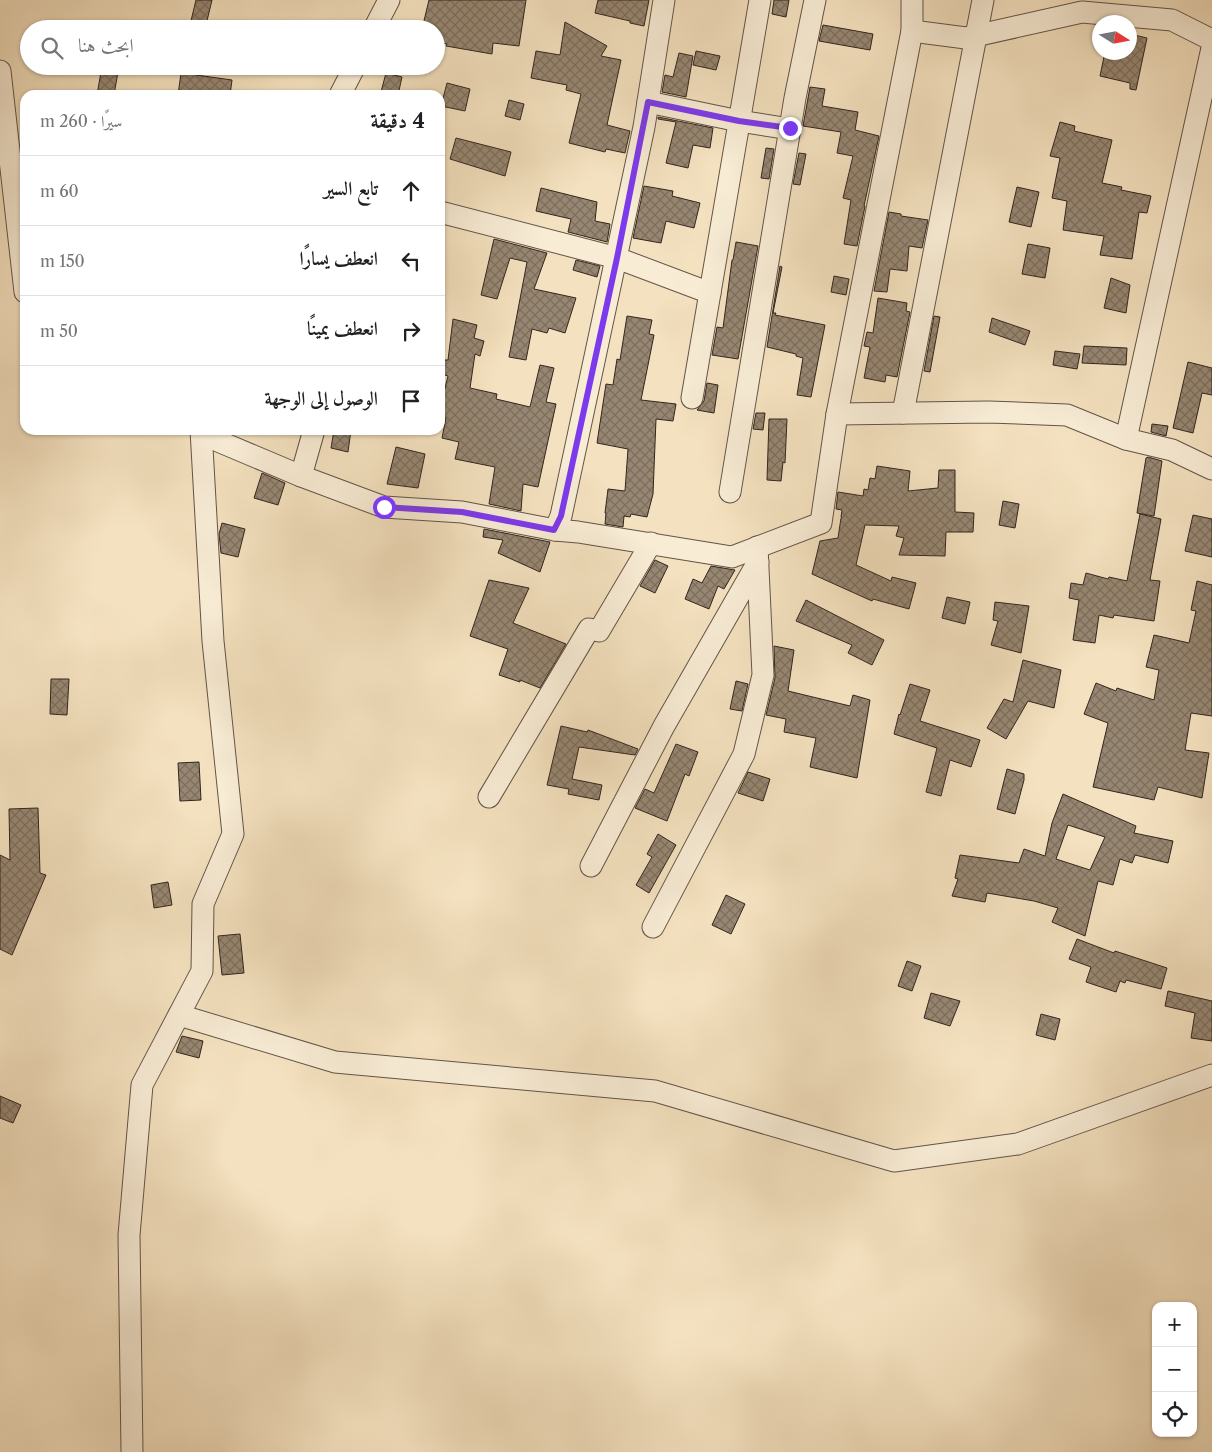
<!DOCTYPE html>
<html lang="ar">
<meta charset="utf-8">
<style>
body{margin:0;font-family:"Libre Caslon Text",Amiri,serif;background:#f6f6f6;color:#202124;direction:rtl}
.controls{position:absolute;right:15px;bottom:15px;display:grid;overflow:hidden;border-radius:10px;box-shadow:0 1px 4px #0004}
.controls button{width:45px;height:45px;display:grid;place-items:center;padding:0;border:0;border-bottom:1px solid #e0e0e0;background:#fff;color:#202124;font:25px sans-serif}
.compass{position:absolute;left:1092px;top:15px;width:45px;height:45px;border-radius:50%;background:#fff;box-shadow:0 1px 4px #0004;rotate:101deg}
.stop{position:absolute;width:15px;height:15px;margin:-11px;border:4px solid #7c3aed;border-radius:50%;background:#fff}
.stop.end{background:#7c3aed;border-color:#fff;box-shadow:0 1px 5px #0008}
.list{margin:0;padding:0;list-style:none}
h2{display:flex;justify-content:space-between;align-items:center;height:65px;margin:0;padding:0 20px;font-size:21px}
h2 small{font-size:16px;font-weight:400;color:#757577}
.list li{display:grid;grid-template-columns:32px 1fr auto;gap:15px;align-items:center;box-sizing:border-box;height:70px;padding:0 20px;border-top:1px solid #e0e0e0}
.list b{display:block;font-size:19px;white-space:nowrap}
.list em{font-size:16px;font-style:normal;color:#757577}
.icon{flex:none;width:28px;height:28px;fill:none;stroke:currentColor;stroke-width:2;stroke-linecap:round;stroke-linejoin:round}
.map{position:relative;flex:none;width:1212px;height:1452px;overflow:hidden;direction:ltr}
.search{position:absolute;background:#fff;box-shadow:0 1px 4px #0004;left:20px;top:20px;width:425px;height:55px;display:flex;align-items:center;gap:12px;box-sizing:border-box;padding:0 18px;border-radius:28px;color:#757577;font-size:19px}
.panel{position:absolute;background:#fff;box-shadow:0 1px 4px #0004;left:20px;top:90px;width:425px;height:345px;border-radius:15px;direction:rtl}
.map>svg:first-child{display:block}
</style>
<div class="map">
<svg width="1212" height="1452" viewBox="0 0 1212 1452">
<defs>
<pattern id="building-cross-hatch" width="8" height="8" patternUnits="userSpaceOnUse" patternTransform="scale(1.25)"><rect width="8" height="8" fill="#978772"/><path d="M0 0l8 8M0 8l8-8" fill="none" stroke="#7c6e5d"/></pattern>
</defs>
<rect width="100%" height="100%" fill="#f4e1bf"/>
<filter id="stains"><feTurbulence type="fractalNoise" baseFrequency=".004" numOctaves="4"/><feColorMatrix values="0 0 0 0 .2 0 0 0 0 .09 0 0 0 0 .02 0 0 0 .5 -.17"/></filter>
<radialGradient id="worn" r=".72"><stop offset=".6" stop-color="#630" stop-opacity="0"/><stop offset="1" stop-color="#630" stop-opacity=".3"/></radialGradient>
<g fill="url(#building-cross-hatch)" stroke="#33251f" fill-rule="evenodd">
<path d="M 196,0 L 212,0 L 205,29 L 189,29 Z"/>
<path d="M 429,0 L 526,0 L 519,46 L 493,43 L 492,54 L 446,46 L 447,44 L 436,41 L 436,29 L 422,29 Z"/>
<path d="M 598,0 L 649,0 L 644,26 L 630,23 L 630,21 L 595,13 Z"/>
<path d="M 774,0 L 789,0 L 786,17 L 772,14 Z"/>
<path d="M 565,22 L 607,46 L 601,56 L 621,60 L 607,125 L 630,131 L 625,153 L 606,149 L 605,152 L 569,143 L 581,94 L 566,90 L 567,85 L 531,78 L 536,51 L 560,55 Z"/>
<path d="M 823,25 L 873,34 L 870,50 L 819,41 Z"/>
<path d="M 1130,34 L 1147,38 L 1136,90 L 1130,89 L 1130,83 L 1100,76 L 1105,52 L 1130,52 Z"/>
<path d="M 696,51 L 720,56 L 716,70 L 693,65 Z"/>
<path d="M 679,53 L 693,56 L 686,97 L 662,92 L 665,75 L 673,77 Z"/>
<path d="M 102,66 L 119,66 L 114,95 L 97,95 Z"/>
<path d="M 182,66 L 198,66 L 196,75 L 232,80 L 230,95 L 178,95 Z"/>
<path d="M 386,73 L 402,77 L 398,95 L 381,92 Z"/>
<path d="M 447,83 L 470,89 L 465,111 L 441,106 Z"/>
<path d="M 810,87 L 825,89 L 822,106 L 858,112 L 855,130 L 879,136 L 864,206 L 865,206 L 857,246 L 844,244 L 851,200 L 843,198 L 853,156 L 837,153 L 841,132 L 803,126 Z"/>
<path d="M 509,100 L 524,104 L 520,120 L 505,116 Z"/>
<path d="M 658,117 L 713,128 L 710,148 L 693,145 L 688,168 L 666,163 L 676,122 L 658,119 Z"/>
<path d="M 1060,122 L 1075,126 L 1074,131 L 1112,140 L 1102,183 L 1122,187 L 1121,190 L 1151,196 L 1147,213 L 1139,212 L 1132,259 L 1100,255 L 1104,236 L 1063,230 L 1067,201 L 1052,198 L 1060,158 L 1050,156 Z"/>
<path d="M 456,138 L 511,152 L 505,176 L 450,159 Z"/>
<path d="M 766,148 L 774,149 L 769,179 L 761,178 Z"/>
<path d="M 799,153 L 806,154 L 800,185 L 793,184 Z"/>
<path d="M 644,186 L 673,191 L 672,196 L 700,203 L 694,228 L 666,221 L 661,243 L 633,238 Z"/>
<path d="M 1017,187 L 1039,192 L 1031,227 L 1009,222 Z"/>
<path d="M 541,188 L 597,202 L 595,221 L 610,224 L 607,242 L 568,232 L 571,219 L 536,211 Z"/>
<path d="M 889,212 L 901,214 L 901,216 L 928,220 L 922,248 L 909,246 L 907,271 L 890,269 L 887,292 L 874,291 Z"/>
<path d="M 494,239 L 547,253 L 534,289 L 576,298 L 565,333 L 549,328 L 547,333 L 532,329 L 526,360 L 509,357 L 527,262 L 510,258 L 497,299 L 481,295 Z"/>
<path d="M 736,242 L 758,246 L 738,359 L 712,355 L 717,327 L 723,328 L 732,260 L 733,260 Z"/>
<path d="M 1028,244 L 1050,248 L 1045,278 L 1022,274 Z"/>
<path d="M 576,260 L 600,266 L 597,277 L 573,270 Z"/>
<path d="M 780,266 L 782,267 L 773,313 L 776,313 L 775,315 L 825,325 L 811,397 L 797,395 L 803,358 L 796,356 L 796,354 L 767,347 Z"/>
<path d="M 834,276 L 849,279 L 846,295 L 831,292 Z"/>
<path d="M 1111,278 L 1130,285 L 1126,313 L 1104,308 Z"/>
<path d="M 878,298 L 907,303 L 906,311 L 910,312 L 897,377 L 886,375 L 885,382 L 864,378 L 870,347 L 864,346 L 867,332 L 873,333 Z"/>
<path d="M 627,316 L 652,320 L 649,334 L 654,335 L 641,400 L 676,404 L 673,421 L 656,419 L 653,494 L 647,517 L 631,514 L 630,517 L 624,516 L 623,527 L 605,524 L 606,513 L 605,513 L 608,489 L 625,491 L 628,449 L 597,443 L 606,384 L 613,385 L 617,359 L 620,360 Z"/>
<path d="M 934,316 L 940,317 L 930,372 L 924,371 Z"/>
<path d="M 992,318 L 1030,331 L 1025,345 L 989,332 Z"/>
<path d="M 453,319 L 477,325 L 474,338 L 484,341 L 480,356 L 475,354 L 470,388 L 497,394 L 496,399 L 530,407 L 540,365 L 554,368 L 546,402 L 556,404 L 538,487 L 523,484 L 521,511 L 489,504 L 495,467 L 455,459 L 459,442 L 442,438 L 446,418 L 440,416 L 440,408 L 448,376 L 442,374 L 445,360 L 448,360 Z"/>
<path d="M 1084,346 L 1127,348 L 1126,365 L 1082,363 Z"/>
<path d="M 1055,351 L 1080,354 L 1077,369 L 1053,365 Z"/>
<path d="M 1188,362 L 1212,368 L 1212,395 L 1202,393 L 1193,433 L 1173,428 Z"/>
<path d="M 707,383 L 718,385 L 714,413 L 697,410 L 704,401 Z"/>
<path d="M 756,413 L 765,413 L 763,430 L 753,429 Z"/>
<path d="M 769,419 L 787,419 L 785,463 L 783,462 L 781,481 L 767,480 Z"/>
<path d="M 1152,424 L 1168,426 L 1166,436 L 1151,432 Z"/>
<path d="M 334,430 L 351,430 L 348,452 L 331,448 Z"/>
<path d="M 396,447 L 425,454 L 418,488 L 387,484 Z"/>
<path d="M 1148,457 L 1162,461 L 1154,516 L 1137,513 L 1146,458 Z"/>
<path d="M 877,466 L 910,471 L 908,491 L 938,488 L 939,470 L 955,470 L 955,512 L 974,513 L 973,532 L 946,532 L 945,556 L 899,555 L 904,538 L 896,536 L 899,526 L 865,525 L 856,565 L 891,581 L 892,577 L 916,583 L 909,609 L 873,599 L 872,601 L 812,574 L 820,541 L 838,538 L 841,518 L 842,517 L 841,517 L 842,510 L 836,509 L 838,492 L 863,496 L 864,489 L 868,490 L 870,478 L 875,479 Z"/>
<path d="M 262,473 L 285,483 L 278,505 L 254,498 Z"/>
<path d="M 1003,501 L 1019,504 L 1015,528 L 999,525 Z"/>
<path d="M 1140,514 L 1161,519 L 1150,580 L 1160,581 L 1154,621 L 1114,615 L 1113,618 L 1099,615 L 1095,643 L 1073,640 L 1079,600 L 1069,598 L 1071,583 L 1083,585 L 1086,573 L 1108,579 L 1109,577 L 1127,581 Z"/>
<path d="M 1193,515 L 1212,519 L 1212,557 L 1185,551 Z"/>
<path d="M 222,523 L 245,529 L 238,557 L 221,553 L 219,534 Z"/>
<path d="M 484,529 L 550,542 L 540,572 L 498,553 L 503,540 L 483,537 Z"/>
<path d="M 655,560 L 668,566 L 655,593 L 640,586 Z"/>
<path d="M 711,566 L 735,570 L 724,589 L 718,586 L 709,609 L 685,599 L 693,579 L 702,583 Z"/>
<path d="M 489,580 L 529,588 L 513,623 L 566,644 L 540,688 L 520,680 L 520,682 L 499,675 L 508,649 L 470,636 Z"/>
<path d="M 1197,581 L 1212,585 L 1212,716 L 1191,713 L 1185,750 L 1209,753 L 1202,798 L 1158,787 L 1154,800 L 1093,787 L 1108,723 L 1084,714 L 1096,683 L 1116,691 L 1117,688 L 1154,700 L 1159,670 L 1146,667 L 1154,635 L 1189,643 L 1196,611 L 1191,610 Z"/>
<path d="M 947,597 L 970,602 L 965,624 L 942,618 Z"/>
<path d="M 806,600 L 884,640 L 872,665 L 848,653 L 852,645 L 796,621 Z"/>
<path d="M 995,602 L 1029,606 L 1021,653 L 991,645 L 998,621 L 993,620 Z"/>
<path d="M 774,646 L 794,650 L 788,691 L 850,706 L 853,695 L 870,700 L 857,778 L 810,767 L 816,738 L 784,732 L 786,719 L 766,715 L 775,678 Z"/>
<path d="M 1023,660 L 1061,670 L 1054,708 L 1028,701 L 1006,739 L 987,728 L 1004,699 L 1013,702 Z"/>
<path d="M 51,679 L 69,679 L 67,715 L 50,714 Z"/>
<path d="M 736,681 L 748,684 L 742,711 L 730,709 Z"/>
<path d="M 910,684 L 930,690 L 920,721 L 980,740 L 971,767 L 950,760 L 941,796 L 926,792 L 937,748 L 894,734 L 899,714 L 900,715 Z"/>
<path d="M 561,726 L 587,732 L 588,730 L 638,749 L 635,755 L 579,747 L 572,779 L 602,785 L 599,800 L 568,794 L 569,789 L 547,785 Z"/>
<path d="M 676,744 L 698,752 L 689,776 L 685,774 L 667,821 L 635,808 L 645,789 L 654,793 Z"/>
<path d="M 199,762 L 201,800 L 180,801 L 178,763 Z"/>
<path d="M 1007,769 L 1024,774 L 1024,780 L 1015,814 L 997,809 Z"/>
<path d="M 748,772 L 770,779 L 763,801 L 738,793 Z"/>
<path d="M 1063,794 L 1136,826 L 1134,833 L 1173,841 L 1168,863 L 1135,855 L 1132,863 L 1120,859 L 1113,885 L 1098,881 L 1085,936 L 1052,922 L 1058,908 L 1034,901 L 987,893 L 985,902 L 952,896 L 958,879 L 955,878 L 960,855 L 1019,863 L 1024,849 L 1045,856 L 1052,823 ZM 1068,825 L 1105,837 L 1090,870 L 1056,859 Z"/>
<path d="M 38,808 L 40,873 L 46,875 L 12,955 L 0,949 L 0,855 L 10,860 L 9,809 Z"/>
<path d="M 658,834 L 676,845 L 649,893 L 636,885 L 652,857 L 647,854 Z"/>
<path d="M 168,882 L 172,905 L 154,908 L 151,885 Z"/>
<path d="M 726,895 L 745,904 L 731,934 L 712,925 Z"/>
<path d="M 240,934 L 244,973 L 222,975 L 218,936 Z"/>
<path d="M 1077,939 L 1114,953 L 1115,951 L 1167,968 L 1161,989 L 1126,980 L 1125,983 L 1120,981 L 1116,992 L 1086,982 L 1091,967 L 1069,959 Z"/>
<path d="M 907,961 L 921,966 L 912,991 L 898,986 Z"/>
<path d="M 1168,991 L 1212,1001 L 1212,1041 L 1191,1038 L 1195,1013 L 1165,1006 Z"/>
<path d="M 931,993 L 960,1001 L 950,1026 L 924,1018 Z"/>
<path d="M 1041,1014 L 1060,1019 L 1055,1040 L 1036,1035 Z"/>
<path d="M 182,1036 L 203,1041 L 199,1058 L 176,1052 Z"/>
<path d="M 0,1096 L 21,1105 L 13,1123 L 0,1118 Z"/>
</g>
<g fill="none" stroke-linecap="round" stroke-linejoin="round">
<defs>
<g id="minor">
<path d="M 374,29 L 389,0"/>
<path d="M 912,31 L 966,38 L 1082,12 L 1172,20 L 1212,40"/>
<path d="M 0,71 L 25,292"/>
<path d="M 340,95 L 355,66"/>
<path d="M 648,102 L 739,121 L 790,129"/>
<path d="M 440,212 L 617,258 L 710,293"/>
<path d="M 692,398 L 760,0"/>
<path d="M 903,413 L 983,0"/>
<path d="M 837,414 L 989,412 L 1067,415 L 1126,439 L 1172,450 L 1212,469"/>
<path d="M 215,430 L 218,441 L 301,476 L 384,507 L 462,512 L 555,530 L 578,532 L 732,557 L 821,523 L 837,414 L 912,31 L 912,0"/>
<path d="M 1126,439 L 1212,48"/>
<path d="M 301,476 L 314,430"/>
<path d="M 730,492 L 795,98 L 815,0"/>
<path d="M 555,530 L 561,516 L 644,127 L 664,0"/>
<path d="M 489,797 L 589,629 L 599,631 L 651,543"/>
<path d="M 591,866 L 664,726 L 758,562"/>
<path d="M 653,927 L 744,754 L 763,675 L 757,547"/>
<path d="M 179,1015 L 335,1062 L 655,1091 L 894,1161 L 1018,1144 L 1212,1075"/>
<path d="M 132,1452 L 129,1235 L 142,1085 L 202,971 L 203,904 L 233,834 L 213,641 L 201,430"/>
</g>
</defs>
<use href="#minor" stroke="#635447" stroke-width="23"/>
<use href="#minor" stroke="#f8ecd5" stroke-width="21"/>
</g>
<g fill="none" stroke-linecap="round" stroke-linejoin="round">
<path stroke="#7c3aed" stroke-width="6" d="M 384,507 L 462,512 L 554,530 L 561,516 L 617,258 L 648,102 L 739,121 L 790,128"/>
</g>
<rect width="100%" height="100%" filter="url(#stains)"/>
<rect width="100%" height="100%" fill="url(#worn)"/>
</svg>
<div class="controls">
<button>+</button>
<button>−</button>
<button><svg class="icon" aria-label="locate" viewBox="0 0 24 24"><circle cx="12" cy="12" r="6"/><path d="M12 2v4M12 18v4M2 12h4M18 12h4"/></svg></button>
</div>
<svg class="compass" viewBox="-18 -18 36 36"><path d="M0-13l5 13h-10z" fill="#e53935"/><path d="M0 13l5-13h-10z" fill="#757577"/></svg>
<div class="stop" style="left:384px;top:507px"></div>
<div class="stop end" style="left:790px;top:128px"></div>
<div class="search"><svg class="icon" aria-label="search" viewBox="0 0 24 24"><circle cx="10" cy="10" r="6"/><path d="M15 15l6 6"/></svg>ابحث هنا</div>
<section class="panel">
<h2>4 دقيقة<small>سيرًا · 260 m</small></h2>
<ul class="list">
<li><svg class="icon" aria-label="ahead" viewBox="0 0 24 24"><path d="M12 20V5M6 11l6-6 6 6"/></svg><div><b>تابع السير</b></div><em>60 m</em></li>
<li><svg class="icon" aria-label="left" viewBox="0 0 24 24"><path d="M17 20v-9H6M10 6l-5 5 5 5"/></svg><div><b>انعطف يسارًا</b></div><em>150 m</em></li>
<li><svg class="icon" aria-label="right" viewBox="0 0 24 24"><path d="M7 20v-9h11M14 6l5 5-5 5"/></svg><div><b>انعطف يمينًا</b></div><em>50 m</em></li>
<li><svg class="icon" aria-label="arrive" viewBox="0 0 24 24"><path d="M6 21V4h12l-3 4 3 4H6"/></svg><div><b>الوصول إلى الوجهة</b></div></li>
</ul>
</section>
</div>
